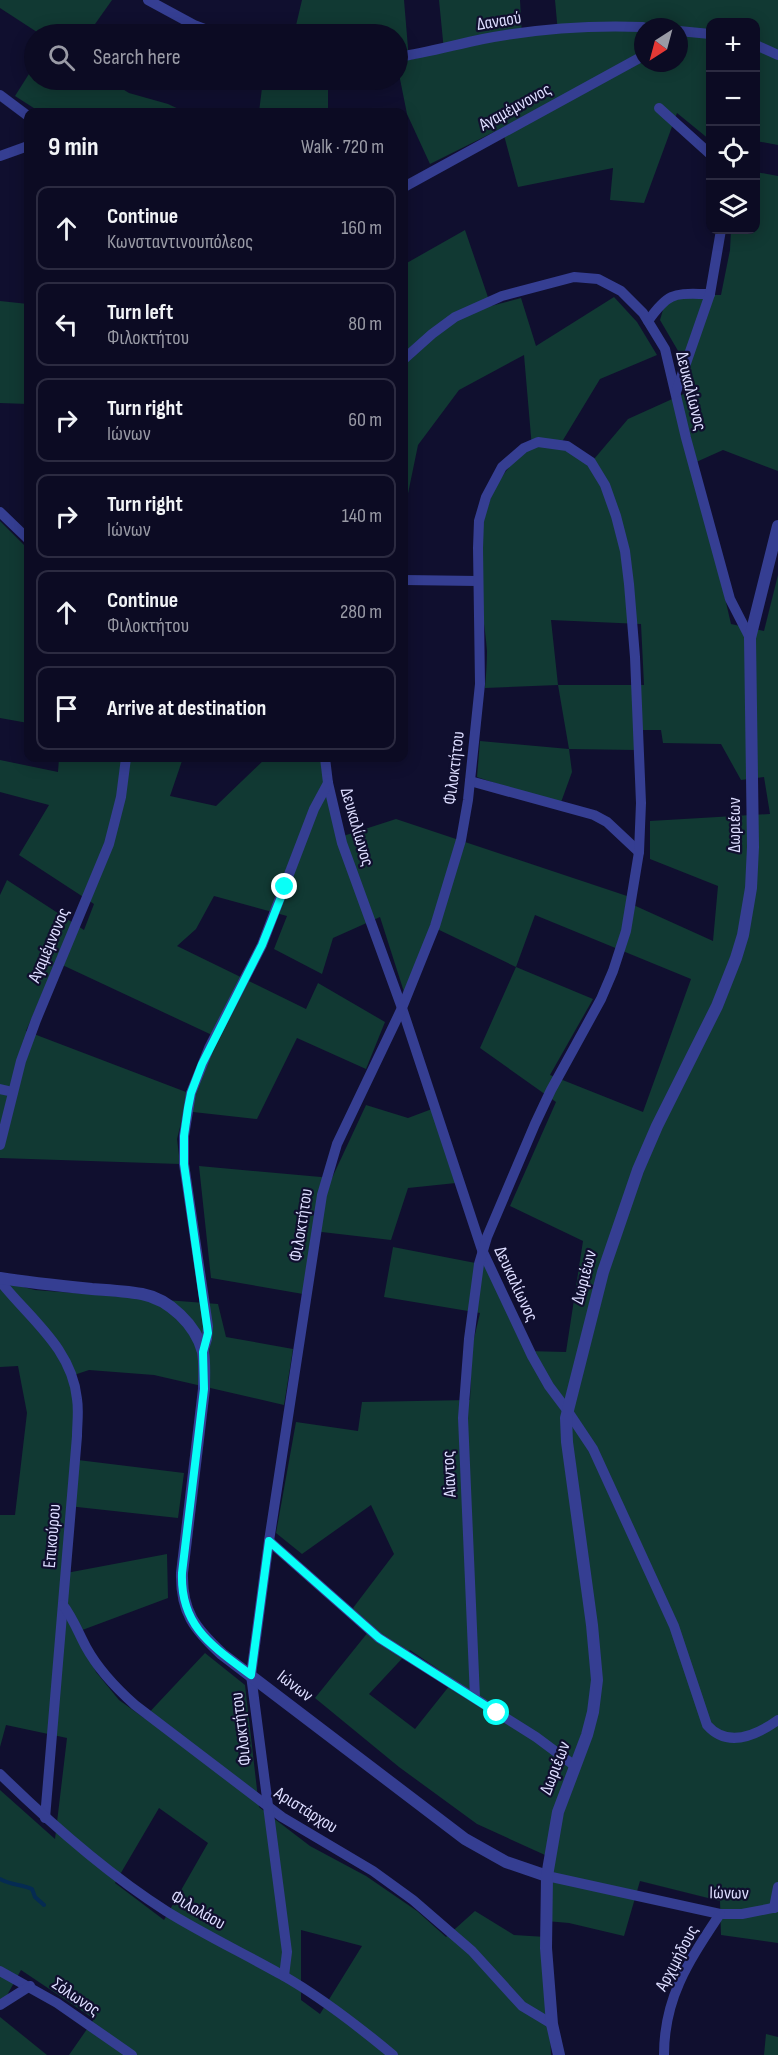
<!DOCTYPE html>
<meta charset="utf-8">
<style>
body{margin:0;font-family:"Sofia Sans Condensed",sans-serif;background:#15142b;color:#f1f3f6}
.controls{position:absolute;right:18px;top:18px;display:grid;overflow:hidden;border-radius:12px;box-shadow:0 3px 15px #0003}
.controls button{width:54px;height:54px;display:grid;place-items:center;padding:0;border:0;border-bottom:2px solid #2c2b41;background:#0c0b23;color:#f1f3f6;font:30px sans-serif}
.compass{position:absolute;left:634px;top:18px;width:54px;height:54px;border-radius:50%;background:#0c0b23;box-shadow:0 3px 15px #0003;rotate:216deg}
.stop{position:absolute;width:18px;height:18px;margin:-14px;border:4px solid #09fff7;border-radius:50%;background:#fff}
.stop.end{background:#09fff7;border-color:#fff;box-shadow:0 2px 6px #0008}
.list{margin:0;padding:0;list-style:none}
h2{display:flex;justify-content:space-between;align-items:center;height:78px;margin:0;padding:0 24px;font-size:26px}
h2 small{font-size:20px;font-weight:400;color:#9a9ba6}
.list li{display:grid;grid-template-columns:39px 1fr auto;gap:18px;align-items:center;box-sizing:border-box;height:84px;margin:0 12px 12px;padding:0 12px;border:2px solid #2c2b41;border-radius:12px}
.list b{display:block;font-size:22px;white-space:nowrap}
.list p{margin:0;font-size:20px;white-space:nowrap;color:#9a9ba6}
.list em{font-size:20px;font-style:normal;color:#9a9ba6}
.icon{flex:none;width:33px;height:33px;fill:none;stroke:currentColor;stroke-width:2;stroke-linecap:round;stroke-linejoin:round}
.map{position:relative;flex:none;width:778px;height:2055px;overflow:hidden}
.search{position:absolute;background:#0c0b23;box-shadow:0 3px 15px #0003;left:24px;top:24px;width:384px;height:66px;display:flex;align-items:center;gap:15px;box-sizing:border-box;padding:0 21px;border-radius:33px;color:#9a9ba6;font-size:22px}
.panel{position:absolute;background:#0c0b23;box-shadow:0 3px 15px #0003;left:24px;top:108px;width:384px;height:654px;border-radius:12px}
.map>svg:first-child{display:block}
</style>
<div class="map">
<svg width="778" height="2055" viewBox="0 0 778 2055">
<rect width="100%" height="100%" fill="#100f2f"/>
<g fill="#113933" fill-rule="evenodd">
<path d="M 0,0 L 112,0 L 88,34 L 40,34 L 0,8 Z"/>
<path d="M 302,0 L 404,0 L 409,60 L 444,51 L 439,0 L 520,0 L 522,37 L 558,33 L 555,0 L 778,0 L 778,145 L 756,141 L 756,22 L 710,22 L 710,140 L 677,113 L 644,203 L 610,200 L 613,168 L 518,187 L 502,128 L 430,164 L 407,114 L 398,69 L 398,34 L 294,34 ZM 643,27 L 679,27 L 679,63 L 643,63 Z"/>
<path d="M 34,66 L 34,80 L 108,80 L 129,93 L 168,104 L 185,112 L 40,112 L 15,96 Z"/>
<path d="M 263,80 L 328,80 L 328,112 L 259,112 Z"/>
<path d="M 756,172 L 778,176 L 778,471 L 723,450 L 694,463 L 731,624 L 764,631 L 778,575 L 778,1943 L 721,1935 L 720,1901 L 640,1881 L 624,1936 L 569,1923 L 546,1921 L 545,1855 L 477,1824 L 399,1767 L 315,1698 L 369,1631 L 353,1608 L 394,1554 L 371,1505 L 302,1554 L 276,1533 L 296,1422 L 358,1431 L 362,1402 L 470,1400 L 472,1347 L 480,1313 L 384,1297 L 393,1247 L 491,1266 L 526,1351 L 566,1352 L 583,1241 L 510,1206 L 556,1102 L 480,1048 L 516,967 L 431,926 L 404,992 L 380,917 L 333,938 L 322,974 L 274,949 L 287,916 L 214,896 L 196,929 L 177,946 L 306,1009 L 318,983 L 385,1022 L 366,1069 L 297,1038 L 257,1119 L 184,1111 L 177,1139 L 180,1164 L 0,1158 L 0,895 L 7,880 L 84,930 L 94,904 L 19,855 L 49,805 L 0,792 L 0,760 L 58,772 L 59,758 L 183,758 L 170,796 L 216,806 L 266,758 L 322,758 L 337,838 L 396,819 L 630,897 L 629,903 L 713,941 L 718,886 L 650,859 L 650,821 L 770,814 L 764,777 L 741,780 L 721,744 L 663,743 L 661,730 L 637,730 L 636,750 L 569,749 L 572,772 L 560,805 L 477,777 L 480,741 L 569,749 L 558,685 L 485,688 C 486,675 487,663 487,651 C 485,623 479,596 479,568 C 479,523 491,472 532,448 L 524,355 L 459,390 L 418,445 L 404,513 L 404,263 L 405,264 L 465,230 L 491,306 L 521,298 L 536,346 L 614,297 L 637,322 L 657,355 L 600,379 L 560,445 L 589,465 L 628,419 L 690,391 L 684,361 L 660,320 L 665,303 L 692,295 L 721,295 L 730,250 L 731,230 L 756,230 ZM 551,620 L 641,624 L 644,685 L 558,685 ZM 535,915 L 691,979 L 643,1112 L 550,1075 L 593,999 L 516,967 ZM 56,962 L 212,1035 L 186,1092 L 26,1031 ZM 410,1650 L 454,1680 L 415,1729 L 369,1694 Z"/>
<path d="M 0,301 L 28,304 L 28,404 L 0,403 Z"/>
<path d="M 0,521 L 28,549 L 28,723 L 0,718 Z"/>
<path d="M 366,1105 L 408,1118 L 432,1109 L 456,1183 L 408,1188 L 391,1240 L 313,1231 L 303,1294 L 211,1278 L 199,1166 L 332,1178 Z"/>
<path d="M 0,1281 L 35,1290 L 218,1304 L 226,1337 L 293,1349 L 284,1405 L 154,1375 L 89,1370 L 74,1375 L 78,1460 L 184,1473 L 178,1518 L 68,1506 L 61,1574 L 167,1554 L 168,1598 L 77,1632 L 96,1672 L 119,1700 L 144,1718 L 205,1653 L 245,1685 L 259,1807 L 310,1846 L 366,1876 L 417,1911 L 446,1937 L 475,1911 L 514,1935 L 546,1937 L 551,2055 L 69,2055 L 94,2019 L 21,1970 L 0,2008 L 0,1790 L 55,1839 L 67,1738 L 6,1725 L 0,1747 L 0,1515 L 15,1515 L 27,1413 L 18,1366 L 0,1367 ZM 159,1808 L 208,1843 L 164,1920 L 115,1883 ZM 301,1930 L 362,1946 L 320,2014 L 301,2000 Z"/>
<path d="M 0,2017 L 47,2055 L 0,2055 Z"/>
<path d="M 766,2034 L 778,2037 L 778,2055 L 764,2055 Z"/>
</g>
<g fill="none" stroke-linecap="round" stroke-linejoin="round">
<path stroke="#052b52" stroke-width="4" d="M 0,1879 C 10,1885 21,1884 32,1889 L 35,1897 L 44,1905"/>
<g stroke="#353e92" stroke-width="10">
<path d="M 148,0 L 194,25 L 218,34"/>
<path d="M 679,31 L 710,34"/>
<path d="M 756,45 L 778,55"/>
<path d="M 398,57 C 426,53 454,45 483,39 C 535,29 590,25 643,27"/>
<path d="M 0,95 L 28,116"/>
<path d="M 659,108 L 710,154"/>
<path d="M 0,156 L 28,146"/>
<path d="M 404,187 L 643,56"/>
<path d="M 648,321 C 670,290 675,294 710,294"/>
<path d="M 404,359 L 432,334 L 455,317 L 502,296 L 574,277 L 598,279 L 621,291 L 643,313 L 665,349 L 686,438 L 730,599 L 750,638"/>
<path d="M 676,392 L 710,294 L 721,230"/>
<path d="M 0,512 L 28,539"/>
<path d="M 404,580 L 478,581"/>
<path d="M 325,758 L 328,783 L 342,843 L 402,1008 L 482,1250 L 532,1356 L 549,1386 L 567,1410 L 593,1449 L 674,1626 L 707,1725 C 728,1749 757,1735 778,1720"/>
<path d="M 470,781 L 594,815 L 607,822 L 639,852"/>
<path d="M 0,1089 L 13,1092"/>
<path d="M 0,1145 L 21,1061 L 36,1020 L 109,844 L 121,797 L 126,758"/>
<path d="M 0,1281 C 29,1318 72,1348 77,1399 C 79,1411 77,1424 77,1436 L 45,1818"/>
<path d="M 203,1352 L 207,1339 L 208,1326 L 184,1164 L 184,1136 L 191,1093 L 209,1048 L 262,945 L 314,809 L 328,783"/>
<path d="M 269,1541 L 379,1638 L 536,1737 L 575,1766"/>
<path d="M 63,1605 C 73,1618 78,1632 86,1647 C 98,1669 117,1689 135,1705 L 282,1817 L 373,1871 L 413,1900 L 472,1951 L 522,2006 L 552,2024"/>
<path d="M 0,1774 C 51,1824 105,1872 166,1911 C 203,1934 243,1953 282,1975 C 321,1997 358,2026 393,2055"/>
<path d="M 547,1876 L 720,1914 L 742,1914 L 778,1907"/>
<path d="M 774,1908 L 778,1887"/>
<path d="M 0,1971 L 57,2003 L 132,2055"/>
<path d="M 284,1976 L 287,1952 L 251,1675 L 269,1541 L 322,1195 L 337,1144 L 402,1008 L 435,926 L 461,840 L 468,800 L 480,684 L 478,548 L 479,521 L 486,497 L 502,467 L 524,448 L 538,442 L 567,446 L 591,462 L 605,485 L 616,516 L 625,551 L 629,584 L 635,657 L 641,803 L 639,852 L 626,931 L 613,971 L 601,999 L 551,1090 L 535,1124 L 487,1237 L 479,1264 L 469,1339 L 463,1418 L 475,1698"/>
<path d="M 0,2005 L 30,1986"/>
<path d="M 664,2055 C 664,1997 689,1961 720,1914"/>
</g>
<g stroke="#353e92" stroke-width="12">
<path d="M 0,1278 C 30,1283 61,1286 92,1289 C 108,1290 126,1291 142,1294 C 169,1299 196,1325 203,1352 C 205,1363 204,1377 204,1389 L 182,1573 C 181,1612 195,1629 222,1654 L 465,1839 L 506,1862 L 547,1876"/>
<path d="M 559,2055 L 552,2024 L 546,1948 L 547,1876 L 558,1812 L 587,1735 L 593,1712 L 597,1680 L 592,1625 L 567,1442 L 566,1418 L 603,1272 L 638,1170 L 657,1126 L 717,1006 L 736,958 L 743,935 L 751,888 L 753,847 L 750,638 L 778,526"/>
</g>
</g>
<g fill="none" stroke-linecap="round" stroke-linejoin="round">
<path stroke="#09fff7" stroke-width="8" d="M 285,887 L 262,945 L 202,1064 L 191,1093 L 188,1108 L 184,1136 L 184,1164 L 208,1333 L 203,1352 L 204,1389 L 182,1573 C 180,1626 212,1646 251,1675 L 269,1541 L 379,1638 L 497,1713"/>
</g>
<g text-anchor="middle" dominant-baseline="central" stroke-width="4.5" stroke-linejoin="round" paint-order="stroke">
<g font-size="18" fill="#ddf" stroke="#100f2f">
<text transform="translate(499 21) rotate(-9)">Δαναού</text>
<text transform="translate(515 107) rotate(-29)">Αγαμέμνονος</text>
<text transform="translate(691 391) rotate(76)">Δευκαλίωνος</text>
<text transform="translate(454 768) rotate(-83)">Φιλοκτήτου</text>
<text transform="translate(734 825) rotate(-90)">Δωριέων</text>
<text transform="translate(357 827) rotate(74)">Δευκαλίωνος</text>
<text transform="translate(49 945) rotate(-67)">Αγαμέμνονος</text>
<text transform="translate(301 1225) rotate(-81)">Φιλοκτήτου</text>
<text transform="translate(584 1277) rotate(-75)">Δωριέων</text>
<text transform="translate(516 1284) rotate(65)">Δευκαλίωνος</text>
<text transform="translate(449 1474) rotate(-93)">Aiαντος</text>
<text transform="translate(52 1536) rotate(-85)">Επικούρου</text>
<text transform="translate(295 1686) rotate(37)">Ιώνων</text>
<text transform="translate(241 1729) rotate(-97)">Φιλοκτήτου</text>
<text transform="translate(555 1768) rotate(-69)">Δωριέων</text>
<text transform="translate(306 1810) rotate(32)">Αριστάρχου</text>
<text transform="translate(729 1893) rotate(1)">Ιώνων</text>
<text transform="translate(198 1910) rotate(30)">Φιλολάου</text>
<text transform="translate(677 1958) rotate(-62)">Αρχιμήδους</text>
<text transform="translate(76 1997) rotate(34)">Σόλωνος</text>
</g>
</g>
</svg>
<div class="controls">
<button>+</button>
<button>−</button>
<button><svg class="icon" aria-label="locate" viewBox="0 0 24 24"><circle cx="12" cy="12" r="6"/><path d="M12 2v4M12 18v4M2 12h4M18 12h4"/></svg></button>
<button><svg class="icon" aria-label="layers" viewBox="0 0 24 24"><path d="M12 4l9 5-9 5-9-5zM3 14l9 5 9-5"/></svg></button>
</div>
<svg class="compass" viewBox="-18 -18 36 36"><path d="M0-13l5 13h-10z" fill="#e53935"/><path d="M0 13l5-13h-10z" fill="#9a9ba6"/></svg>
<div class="stop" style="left:497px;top:1713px"></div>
<div class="stop end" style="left:285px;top:887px"></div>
<div class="search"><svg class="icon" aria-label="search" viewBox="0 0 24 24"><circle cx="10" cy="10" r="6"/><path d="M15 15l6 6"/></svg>Search here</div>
<section class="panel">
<h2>9 min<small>Walk · 720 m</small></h2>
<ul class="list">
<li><svg class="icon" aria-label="ahead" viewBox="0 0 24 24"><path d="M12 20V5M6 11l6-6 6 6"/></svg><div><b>Continue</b><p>Κωνσταντινουπόλεος</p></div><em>160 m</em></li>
<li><svg class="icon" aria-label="left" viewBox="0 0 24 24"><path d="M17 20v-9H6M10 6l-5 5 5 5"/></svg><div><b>Turn left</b><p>Φιλοκτήτου</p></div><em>80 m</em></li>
<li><svg class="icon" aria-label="right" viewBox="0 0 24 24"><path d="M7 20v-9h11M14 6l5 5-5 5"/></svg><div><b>Turn right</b><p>Ιώνων</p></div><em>60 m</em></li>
<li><svg class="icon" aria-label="right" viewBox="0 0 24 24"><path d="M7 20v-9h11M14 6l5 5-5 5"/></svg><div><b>Turn right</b><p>Ιώνων</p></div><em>140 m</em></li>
<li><svg class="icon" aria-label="ahead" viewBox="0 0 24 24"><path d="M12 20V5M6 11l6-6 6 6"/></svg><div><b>Continue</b><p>Φιλοκτήτου</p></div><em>280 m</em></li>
<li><svg class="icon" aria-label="arrive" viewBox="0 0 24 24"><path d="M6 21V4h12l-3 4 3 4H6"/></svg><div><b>Arrive at destination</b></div></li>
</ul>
</section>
</div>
